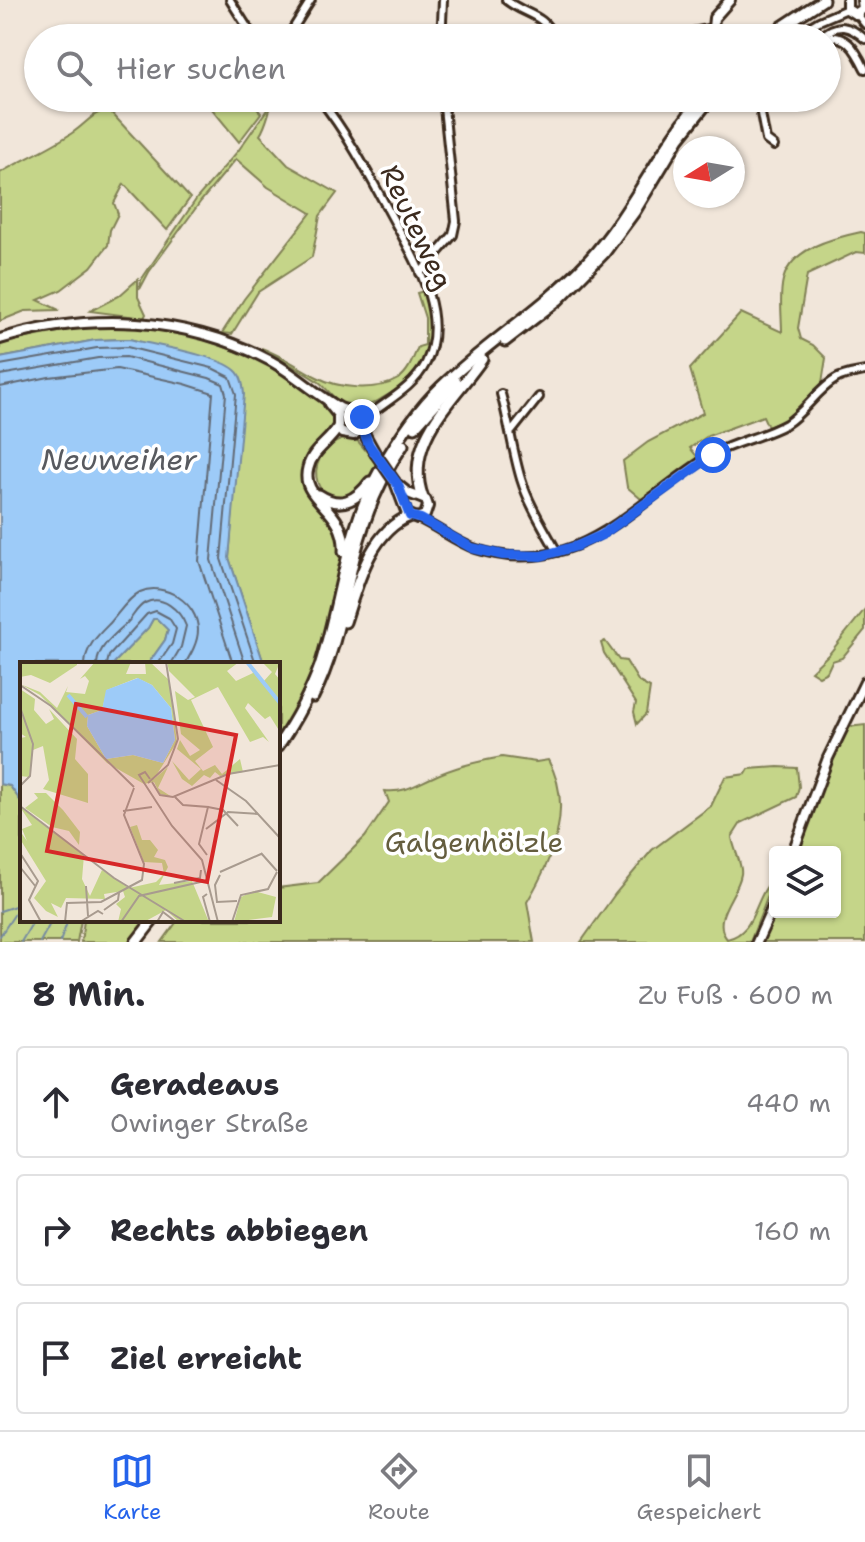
<!DOCTYPE html>
<html lang="de">
<meta charset="utf-8">
<style>
body{margin:0;font-family:"Shantell Sans",sans-serif;background:#f7f7f7;color:#2b2b33}
.controls{position:absolute;right:24px;bottom:24px;display:grid;overflow:hidden;border-radius:8px;box-shadow:0 2px 6px #0004}
.controls button{width:72px;height:72px;display:grid;place-items:center;padding:0;border:0;border-bottom:2px solid #e1e1e2;background:#fff;color:#2b2b33;font:40px sans-serif}
.compass{position:absolute;left:673px;top:136px;width:72px;height:72px;border-radius:50%;background:#fff;box-shadow:0 2px 6px #0004;rotate:259deg}
.stop{position:absolute;width:24px;height:24px;margin:-18px;border:6px solid #2563eb;border-radius:50%;background:#fff}
.stop.end{background:#2563eb;border-color:#fff;box-shadow:0 2px 8px #0008}
.list{margin:0;padding:0;list-style:none}
h2{display:flex;justify-content:space-between;align-items:center;height:104px;margin:0;padding:0 32px;font-size:34px}
h2 small{font-size:26px;font-weight:400;color:#7c7c81}
.list li{display:grid;grid-template-columns:52px 1fr auto;gap:24px;align-items:center;box-sizing:border-box;height:112px;margin:0 16px 16px;padding:0 16px;border:2px solid #e1e1e2;border-radius:8px}
.list b{display:block;font-size:30px;white-space:nowrap}
.list p{margin:0;font-size:26px;white-space:nowrap;color:#7c7c81}
.list em{font-size:26px;font-style:normal;color:#7c7c81}
.icon{flex:none;width:44px;height:44px;fill:none;stroke:currentColor;stroke-width:2;stroke-linecap:round;stroke-linejoin:round}
.map{position:relative;flex:none;width:865px;height:942px;overflow:hidden}
.search{position:absolute;background:#fff;box-shadow:0 2px 6px #0004;left:24px;right:24px;top:24px;height:88px;display:flex;align-items:center;gap:20px;box-sizing:border-box;padding:0 28px;border-radius:44px;color:#7c7c81;font-size:30px}
.sheet{height:488px;background:#fff}
nav{display:flex;justify-content:space-around;align-items:center;box-sizing:border-box;height:112px;border-top:2px solid #e1e1e2;background:#fff;font-size:22px;color:#7c7c81}
nav a{display:grid;justify-items:center;gap:4px}
nav .on{color:#2563eb}
.map>svg:first-child{display:block}
</style>
<div class="map">
<svg width="865" height="942" viewBox="0 0 865 942">
<rect width="100%" height="100%" fill="#f1e6da"/>
<filter id="ink" filterUnits="userSpaceOnUse"><feTurbulence type="fractalNoise" baseFrequency=".0125" numOctaves="2"/><feDisplacementMap in="SourceGraphic" scale="16" xChannelSelector="R" yChannelSelector="G"/><feConvolveMatrix kernelMatrix="1 2 1 2 8 2 1 2 1" color-interpolation-filters="sRGB"/></filter>
<g filter="url(#ink)">
<g fill="#c5d589" stroke="#808054" stroke-width="2">
<path d="M 203,98 L 248,98 L 261,113 L 239,142 Z"/>
<path d="M 273,101 C 268,113 267,124 260,135 L 288,165 L 337,193 L 320,216 L 312,257 L 258,292 L 232,334 L 222,333 L 244,299 L 311,213 L 268,187 L 236,159 L 201,201 L 149,272 L 140,289 L 141,280 L 197,198 L 238,151 Z"/>
<path d="M 108,109 L 190,198 L 167,230 L 124,184 L 114,203 L 118,214 L 110,230 L 108,245 L 91,267 L 61,290 L 38,300 L 59,310 L 25,311 L 0,321 L 0,173 C 24,159 50,148 72,133 C 86,124 92,113 108,109 Z"/>
<path d="M 861,232 L 865,233 L 865,253 L 856,252 L 807,275 L 798,328 L 801,339 L 813,345 L 826,358 L 822,383 L 787,419 L 768,427 L 763,416 L 708,436 L 690,448 L 700,460 L 641,499 L 627,487 L 623,461 L 648,442 L 703,413 L 690,369 L 741,313 L 782,332 C 782,315 779,296 783,280 C 791,248 833,238 861,232 Z"/>
<path d="M 138,279 L 138,297 L 146,314 L 144,318 L 90,311 L 119,296 Z"/>
<path d="M 424,291 C 437,341 428,374 381,399 C 370,406 356,410 342,403 C 333,399 327,388 319,382 C 301,370 280,359 261,348 C 281,355 298,367 317,377 C 339,389 376,392 398,379 C 409,372 413,358 418,347 L 425,345 L 425,318 L 417,293 Z"/>
<path d="M 96,325 L 138,327 L 196,337 L 253,357 L 280,370 L 305,387 L 339,416 L 344,411 L 360,414 L 360,431 L 339,430 L 315,453 L 307,481 L 336,517 L 344,555 L 320,667 L 278,746 L 278,664 L 264,664 L 229,558 L 243,386 L 215,361 L 129,339 L 96,340 L 0,358 L 0,343 Z"/>
<path d="M 345,438 L 357,440 L 378,465 C 372,473 367,485 359,491 C 320,522 293,457 345,438 Z"/>
<path d="M 865,609 L 865,630 L 842,658 L 832,661 L 827,672 L 819,676 L 811,671 L 829,654 Z"/>
<path d="M 153,619 L 157,619 L 168,629 L 165,640 L 148,664 L 113,664 L 148,628 Z"/>
<path d="M 605,641 L 619,660 L 626,661 L 639,682 L 650,688 L 646,714 L 637,724 L 634,712 L 636,703 L 604,653 L 601,643 Z"/>
<path d="M 865,725 L 865,942 L 761,942 L 776,912 L 835,912 L 835,852 L 797,852 L 817,796 L 848,727 Z"/>
<path d="M 502,757 L 536,762 L 548,760 C 575,807 552,860 527,902 L 534,942 L 162,942 L 178,920 L 278,920 L 278,888 L 318,883 L 365,837 L 389,802 L 385,791 C 405,793 415,785 433,777 C 454,767 479,761 502,757 Z"/>
<path d="M 778,767 L 797,768 L 799,787 L 796,797 L 741,823 L 732,837 C 733,848 743,865 741,874 C 738,895 710,918 727,939 C 758,932 753,895 775,878 L 750,942 L 581,942 L 615,894 L 652,850 L 711,806 L 725,777 L 746,774 L 749,769 Z"/>
<path d="M 0,784 L 10,786 L 22,803 L 22,920 L 81,920 L 77,942 L 0,942 Z"/>
<path d="M 84,920 L 153,920 L 136,942 L 81,942 Z"/>
</g>
<path fill="#9dcbf8" stroke="#768ba1" stroke-width="2" d="M 129,339 C 153,345 218,355 235,370 C 242,376 243,385 244,394 L 229,558 L 264,664 L 148,664 L 165,640 L 168,630 L 157,619 L 153,619 L 148,628 L 113,664 L 22,664 L 22,803 L 10,786 L 0,784 L 0,358 L 96,340 Z"/>
<g fill="none" stroke-linecap="round" stroke-linejoin="round">
<g stroke="#626a75" stroke-width="2">
<path d="M 0,365 L 97,348 L 127,347 L 212,368 L 230,377 L 236,394 L 221,559 L 256,664"/>
<path d="M 0,375 L 98,358 L 126,357 L 209,378 L 223,384 L 226,394 L 211,560 L 245,664"/>
<path d="M 0,387 L 49,377 L 117,369 L 185,384 L 213,393 L 199,561 L 233,664"/>
<path d="M 85,664 C 86,646 98,635 110,623 C 119,613 128,598 140,592 C 164,581 198,603 198,630 C 198,642 191,654 185,664"/>
<path d="M 97,664 C 98,647 115,634 127,623 C 133,617 137,607 145,603 C 162,594 180,610 186,626 L 181,647 L 171,664"/>
<path d="M 107,664 L 109,656 L 147,614 L 156,611 L 169,618 L 176,629 L 172,644 L 158,664"/>
</g>
<g stroke="#768ba1" stroke-width="2">
<path d="M 0,911 L 18,905"/>
<path d="M 0,936 L 22,903"/>
<path d="M 21,942 L 34,920"/>
<path d="M 40,942 L 52,920"/>
<path d="M 60,942 L 68,920"/>
</g>
<defs>
<g id="minor">
<path d="M 230,0 L 254,38"/>
<path d="M 506,0 C 526,16 544,13 554,38"/>
<path d="M 857,14 L 865,24"/>
<path d="M 821,37 C 838,22 849,25 865,39"/>
<path d="M 287,38 L 311,0"/>
<path d="M 438,38 L 442,22 L 443,0"/>
<path d="M 687,38 L 693,32 L 713,28"/>
<path d="M 790,38 L 819,21 L 847,9"/>
<path d="M 820,38 C 846,32 855,48 865,69"/>
<path d="M 319,98 C 346,132 366,169 387,208 C 410,252 451,311 426,363 C 413,389 384,402 363,420"/>
<path d="M 758,98 L 766,140 L 774,146"/>
<path d="M 420,273 L 453,235 L 456,221 L 443,98"/>
<path d="M 501,394 C 509,422 513,453 521,479 C 529,505 544,528 557,552"/>
<path d="M 512,431 L 539,397"/>
<path d="M 417,518 C 438,527 455,542 476,549 C 579,582 635,501 713,454 C 736,441 763,437 786,424 C 805,412 817,390 836,379 C 844,374 856,373 865,371"/>
</g>
<g id="major">
<path d="M 847,0 L 847,9 L 855,14 L 863,9 L 862,0"/>
<path d="M 713,28 L 714,18 L 730,0"/>
<path d="M 0,339 C 89,312 185,316 269,360 C 294,373 315,394 340,408 C 346,411 351,410 357,412 L 363,420 L 365,435 L 375,453"/>
<path d="M 329,404 L 338,415 L 338,427 L 342,433 L 354,435 L 362,427"/>
<path d="M 395,482 L 407,514 L 417,518 L 425,515 L 428,506 L 426,500 L 408,493 L 398,485"/>
<path d="M 793,852 L 828,758 L 865,682"/>
<path d="M 757,942 L 775,902"/>
</g>
<g id="highway">
<path d="M 713,28 L 714,38"/>
<path d="M 765,38 L 823,0"/>
<path d="M 505,341 L 558,300 L 604,253 L 635,211 L 679,138 L 711,98"/>
<path d="M 338,427 C 330,442 312,450 308,468 C 299,501 347,507 344,552"/>
<path d="M 415,427 L 456,381"/>
<path d="M 319,495 C 340,509 356,501 370,482"/>
<path d="M 423,498 C 402,442 453,401 482,359"/>
<path d="M 345,622 C 357,586 370,531 410,516"/>
<path d="M 313,697 C 337,650 342,604 355,554 C 365,516 380,478 403,445"/>
<path d="M 278,746 C 295,721 310,694 320,666 C 341,601 346,530 380,470 C 397,440 417,410 441,387 C 487,342 543,309 588,261 C 633,212 659,149 702,98"/>
<path d="M 136,942 L 153,920"/>
</g>
</defs>
<use href="#minor" stroke="#3b2a1e" stroke-width="12"/>
<use href="#major" stroke="#3b2a1e" stroke-width="14"/>
<use href="#highway" stroke="#3b2a1e" stroke-width="15"/>
<use href="#minor" stroke="#fff" stroke-width="6"/>
<use href="#major" stroke="#fff" stroke-width="8"/>
<use href="#highway" stroke="#fff" stroke-width="9"/>
<defs>
<path id="major-bridge" d="M 375,453 L 395,482"/>
</defs>
<use href="#major-bridge" stroke="#3b2a1e" stroke-width="14" stroke-linecap="butt"/>
<use href="#major-bridge" stroke="#fff" stroke-width="8"/>
</g>
</g>
<g fill="none" stroke-linecap="round" stroke-linejoin="round" filter="url(#ink)">
<path stroke="#2563eb" stroke-width="10" d="M 362,417 L 362,427 L 369,445 L 398,485 L 410,516 L 421,519 L 472,548 L 503,555 L 541,556 L 577,546 L 602,535 L 713,455"/>
</g>
<g text-anchor="middle" dominant-baseline="central" stroke-width="7" stroke-linejoin="round" paint-order="stroke">
<g font-size="28" fill="#3b2a1e" stroke="#fff">
<text transform="translate(417 227) rotate(65)">Reuteweg</text>
</g>
<g font-size="28" fill="#645d3e" stroke="#fff">
<text x="474" y="842">Galgenhölzle</text>
</g>
<g font-size="30" font-style="italic" fill="#585a5f" stroke="#fff">
<text x="119" y="459">Neuweiher</text>
</g>
</g>
<g transform="translate(20 662)">
<rect width="260" height="260" fill="#f1e6da"/>
<path d="M 0,0 L 57,0 L 57,3 L 30,21 L 11,13 L 0,15 ZM 75,0 L 111,0 L 106,12 L 126,12 L 125,0 L 130,0 L 149,18 L 157,80 L 134,117 L 148,105 L 138,126 L 152,135 L 140,132 L 134,120 L 124,122 L 87,101 L 20,33 L 0,22 L 20,30 L 37,46 L 48,24 L 46,30 L 65,32 L 69,19 L 65,14 L 60,17 ZM 117,16 L 132,23 L 151,46 L 155,78 L 143,101 L 113,93 L 86,97 L 67,64 L 68,53 L 82,48 L 87,28 ZM 147,0 L 219,0 L 207,9 L 216,19 L 233,11 L 229,0 L 243,20 L 252,10 L 242,0 L 260,0 L 255,12 L 260,18 L 260,70 L 250,54 L 245,57 L 228,41 L 225,46 L 249,80 L 243,75 L 230,80 L 198,25 L 171,38 L 193,85 L 175,99 L 183,109 L 195,103 L 202,112 L 220,97 L 223,110 L 200,114 L 195,110 L 190,116 L 184,113 L 172,124 L 162,117 L 152,99 L 169,118 L 181,107 L 157,87 L 160,78 L 170,94 L 180,88 L 161,72 L 155,29 L 168,38 L 175,35 L 149,9 ZM 0,27 L 15,37 L 14,48 L 26,62 L 34,57 L 29,47 L 57,77 L 55,97 L 68,112 L 68,141 L 23,127 L 29,118 L 23,84 L 13,88 L 9,115 L 0,114 L 0,76 L 6,75 L 0,71 ZM 14,131 L 26,131 L 43,148 L 60,170 L 59,183 L 49,169 L 32,165 L 5,146 L 18,136 ZM 0,145 L 64,193 L 62,217 L 70,234 L 82,208 L 109,226 L 136,220 L 144,212 L 142,201 L 124,200 L 110,165 L 117,163 L 122,178 L 130,178 L 138,188 L 134,195 L 145,198 L 148,205 L 139,223 L 172,219 L 189,260 L 159,260 L 146,248 L 124,260 L 98,260 L 101,247 L 96,242 L 105,235 L 103,229 L 84,232 L 85,237 L 46,236 L 41,246 L 31,241 L 38,255 L 26,249 L 14,236 L 26,219 L 0,177 L 0,169 L 7,179 L 2,167 L 12,163 ZM 234,229 L 256,235 L 252,255 L 214,260 L 221,235 Z" fill="#c5d589" fill-rule="evenodd"/>
<path d="M 118,16 L 132,23 L 151,46 L 155,78 L 143,101 L 113,93 L 86,97 L 67,64 L 68,53 L 82,48 L 86,28 Z" fill="#9dcbf8"/>
<path fill="none" stroke="#9dcbf8" stroke-width="4" d="M 227,0 L 260,41M 48,33 L 67,55"/>
<path fill="none" stroke="#a89b8f" stroke-width="2" d="M 0,23 L 31,44 L 114,125M 0,45 L 13,82 L 10,114 L 0,124M 130,117 L 125,110 L 119,113 L 152,164 L 182,198 L 198,260M 196,118 L 226,139 L 260,176M 132,120 L 140,133 L 153,135 L 208,112 L 260,103M 128,121 L 148,103 L 158,77 L 146,0M 155,135 L 163,143 L 188,145 L 179,182 L 187,193M 0,144 L 94,216 L 166,260M 188,145 L 203,148 L 218,164M 103,149 L 132,145M 186,167 L 208,150 L 238,152M 0,191 L 18,219 L 9,238 L 21,260M 241,191 L 257,209M 0,205 L 16,225M 200,210 L 241,192M 200,213 L 195,223 L 197,240 L 217,239M 154,221 L 180,216 L 181,208M 66,224 L 68,254M 187,232 L 183,235 L 190,260M 84,248 L 98,238 L 99,231M 45,260 L 47,241 L 81,240 L 122,218 L 124,202 L 104,153 L 114,126M 60,260 L 78,249 L 83,252M 101,260 L 119,234 L 185,219M 137,260 L 143,250 L 156,260M 212,260 L 221,233 L 248,227 L 257,210"/>
<path fill="#d62828" fill-opacity="0.15" stroke="#d62828" stroke-width="4" d="M 56,42 L 216,73 L 187,220 L 27,189 Z"/>
<rect width="260" height="260" fill="none" stroke="#3b2a1e" stroke-width="4"/>
</g>
</svg>
<div class="controls">
<button><svg class="icon" aria-label="layers" viewBox="0 0 24 24"><path d="M12 4l9 5-9 5-9-5zM3 14l9 5 9-5"/></svg></button>
</div>
<svg class="compass" viewBox="-18 -18 36 36"><path d="M0-13l5 13h-10z" fill="#e53935"/><path d="M0 13l5-13h-10z" fill="#7c7c81"/></svg>
<div class="stop" style="left:713px;top:455px"></div>
<div class="stop end" style="left:362px;top:417px"></div>
<div class="search"><svg class="icon" aria-label="search" viewBox="0 0 24 24"><circle cx="10" cy="10" r="6"/><path d="M15 15l6 6"/></svg>Hier suchen</div>
</div>
<section class="sheet">
<h2>8 Min.<small>Zu Fuß · 600 m</small></h2>
<ul class="list">
<li><svg class="icon" aria-label="ahead" viewBox="0 0 24 24"><path d="M12 20V5M6 11l6-6 6 6"/></svg><div><b>Geradeaus</b><p>Owinger Straße</p></div><em>440 m</em></li>
<li><svg class="icon" aria-label="right" viewBox="0 0 24 24"><path d="M7 20v-9h11M14 6l5 5-5 5"/></svg><div><b>Rechts abbiegen</b></div><em>160 m</em></li>
<li><svg class="icon" aria-label="arrive" viewBox="0 0 24 24"><path d="M6 21V4h12l-3 4 3 4H6"/></svg><div><b>Ziel erreicht</b></div></li>
</ul>
</section>
<nav>
<a class="on"><svg class="icon" aria-label="map" viewBox="0 0 24 24"><path d="M3 6l6-2 6 2 6-2v14l-6 2-6-2-6 2zM9 4v14M15 6v14"/></svg>Karte</a>
<a><svg class="icon" aria-label="directions" viewBox="0 0 24 24"><path d="M12 3l9 9-9 9-9-9zM9 14v-3h6M13 9l2 2-2 2"/></svg>Route</a>
<a><svg class="icon" aria-label="saved" viewBox="0 0 24 24"><path d="M7 4h10v16l-5-4-5 4z"/></svg>Gespeichert</a>
</nav>
